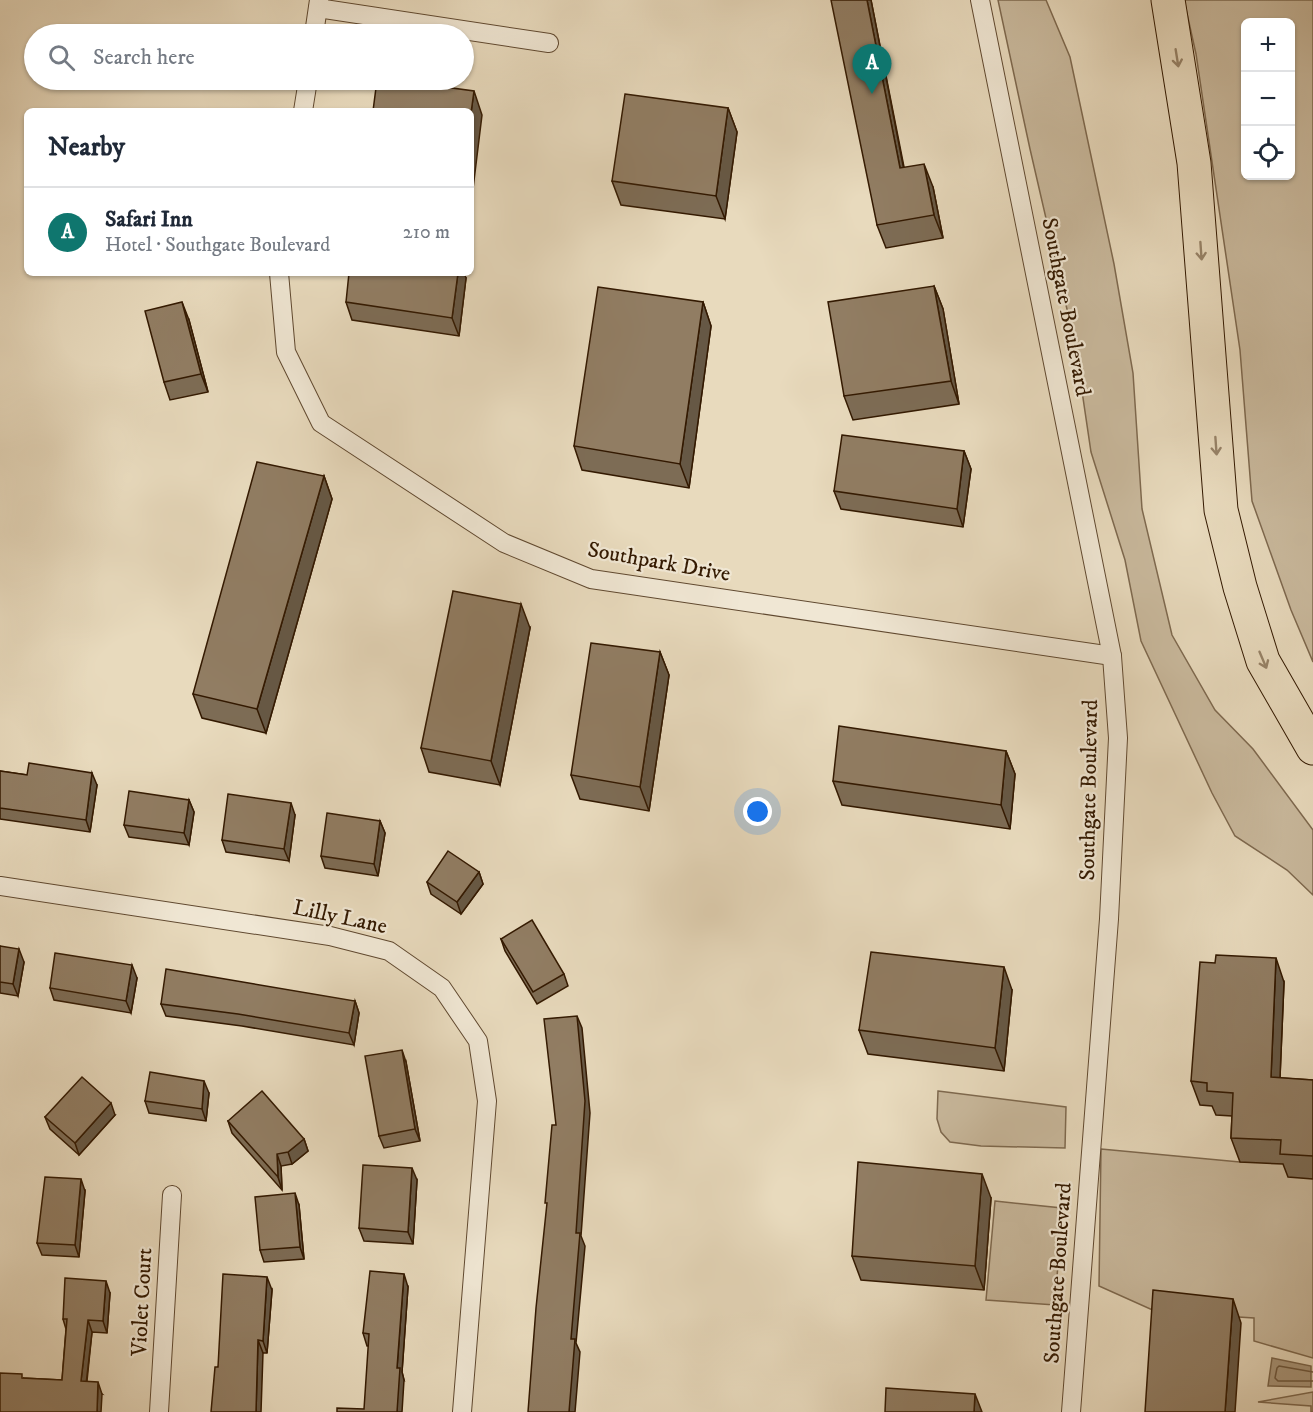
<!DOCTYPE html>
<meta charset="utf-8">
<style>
body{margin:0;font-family:"IM FELL DW Pica",serif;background:#f2f2f3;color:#1f2937}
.controls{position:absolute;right:18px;top:18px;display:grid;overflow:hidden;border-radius:9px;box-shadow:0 2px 4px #0004}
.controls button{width:54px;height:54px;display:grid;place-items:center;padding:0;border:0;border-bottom:2px solid #e0e1e3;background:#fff;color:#1f2937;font:30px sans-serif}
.you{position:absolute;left:758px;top:812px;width:21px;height:21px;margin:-15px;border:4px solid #fff;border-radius:50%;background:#1a73e8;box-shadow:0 0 0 9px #1a73e833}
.badge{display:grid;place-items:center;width:39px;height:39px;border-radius:50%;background:#0f766e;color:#fff;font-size:20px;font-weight:700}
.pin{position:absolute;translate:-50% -50px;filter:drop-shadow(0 2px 3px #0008)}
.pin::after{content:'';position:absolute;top:32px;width:21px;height:18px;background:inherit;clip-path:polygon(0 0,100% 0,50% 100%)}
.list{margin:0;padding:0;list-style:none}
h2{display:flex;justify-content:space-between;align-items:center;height:78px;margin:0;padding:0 24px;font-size:26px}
h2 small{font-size:20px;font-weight:400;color:#747a83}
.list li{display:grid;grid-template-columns:39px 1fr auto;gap:18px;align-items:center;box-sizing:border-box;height:90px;padding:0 24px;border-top:2px solid #e0e1e3}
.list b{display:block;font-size:22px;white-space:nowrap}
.list p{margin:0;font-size:20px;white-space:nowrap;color:#747a83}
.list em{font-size:20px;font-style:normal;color:#747a83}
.icon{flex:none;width:33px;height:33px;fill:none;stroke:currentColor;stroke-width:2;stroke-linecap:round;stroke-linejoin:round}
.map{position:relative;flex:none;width:1313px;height:1412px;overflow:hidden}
.search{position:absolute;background:#fff;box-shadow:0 2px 4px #0004;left:24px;top:24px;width:450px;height:66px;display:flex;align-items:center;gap:15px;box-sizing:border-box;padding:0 21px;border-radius:33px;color:#747a83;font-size:22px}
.panel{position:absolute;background:#fff;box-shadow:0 2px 4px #0004;left:24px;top:108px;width:450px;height:168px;border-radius:9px}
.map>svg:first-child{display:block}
</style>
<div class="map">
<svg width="1313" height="1412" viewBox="0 0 1313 1412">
<rect width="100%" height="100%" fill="#e8dabd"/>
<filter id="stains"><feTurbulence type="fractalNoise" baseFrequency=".00333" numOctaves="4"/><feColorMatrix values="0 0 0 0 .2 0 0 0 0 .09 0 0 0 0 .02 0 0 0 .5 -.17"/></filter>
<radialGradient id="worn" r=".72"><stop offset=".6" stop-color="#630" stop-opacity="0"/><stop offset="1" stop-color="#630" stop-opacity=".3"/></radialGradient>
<g fill="#c9b99d" stroke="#7e694f" stroke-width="1.5" fill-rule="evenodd">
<path d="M 998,0 L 1046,0 L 1070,57 L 1114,264 L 1133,373 L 1142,509 L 1172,635 L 1215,710 L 1253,749 L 1313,830 L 1313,895 L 1287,870 L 1235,836 L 1212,793 L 1141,641 L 1125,560 L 1091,452 L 1075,344 L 1030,149 Z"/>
<path d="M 1184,0 L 1313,0 L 1313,662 L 1291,610 L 1252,501 L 1240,350 L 1196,54 ZM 1246,22 L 1290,22 L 1290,176 L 1246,176 Z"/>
<path d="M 938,1091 L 1066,1107 L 1065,1148 L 981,1146 L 950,1142 L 941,1132 L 937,1119 Z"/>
<path d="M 1101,1149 L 1240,1162 L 1258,1162 L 1290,1159 L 1313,1179 L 1313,1358 L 1254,1341 L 1254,1318 L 1157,1312 L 1099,1286 Z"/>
<path d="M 995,1201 L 1062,1208 L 1055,1305 L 986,1300 Z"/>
<path d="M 1313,1392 L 1313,1412 L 1311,1412 L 1311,1406 L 1258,1402 Z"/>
</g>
<path fill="#aa987d" stroke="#7a654b" stroke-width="1.5" d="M 1272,1358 L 1311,1366 L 1311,1387 L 1268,1386 Z"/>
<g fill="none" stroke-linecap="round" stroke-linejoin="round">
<path stroke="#6e583f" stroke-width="1.5" d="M 1313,1372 L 1279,1366 L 1277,1368 L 1275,1378 L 1278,1381 L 1313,1381"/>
<defs>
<g id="minor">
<path d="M 980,0 L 1112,656 L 1118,738 L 1109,919 L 1071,1412"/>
<path d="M 318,8 L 549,43"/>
<path d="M 314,34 L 319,0"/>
<path d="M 303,111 L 308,80"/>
<path d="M 279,273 L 286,352 L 321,423 L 504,543 L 591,579 L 1112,656"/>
<path d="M 0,886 L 330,936 L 389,951 L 442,988 L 478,1041 L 487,1101 L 462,1412"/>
<path d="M 159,1412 L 172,1195"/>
</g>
<path id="motorway" d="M 1168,0 L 1194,163 L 1221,510 L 1240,587 L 1263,661 L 1313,748"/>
</defs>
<use href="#minor" stroke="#604930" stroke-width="20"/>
<use href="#motorway" stroke="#331901" stroke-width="35"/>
<use href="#minor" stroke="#f0e7d4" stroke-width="18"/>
<use href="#motorway" stroke="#e8dabd" stroke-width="33"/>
</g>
<g fill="#7d6c55" stroke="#331901" stroke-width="1.5">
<path d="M 871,0 L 904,167 L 933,187 L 943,238 L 886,248 L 877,225 Z"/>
<path d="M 728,108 L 737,132 L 725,219 L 621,205 L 612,181 Z"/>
<path d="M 466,278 L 459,336 L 352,320 L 346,302 Z"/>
<path d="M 934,286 L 943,309 L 959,404 L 853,420 L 844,396 Z"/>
<path d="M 703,302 L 711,326 L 689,488 L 582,470 L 574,446 Z"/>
<path d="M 189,320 L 208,392 L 170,400 L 164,382 Z"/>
<path d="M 964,451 L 971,469 L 963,527 L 841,509 L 834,491 Z"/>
<path d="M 324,476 L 332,499 L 266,733 L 202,718 L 193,694 Z"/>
<path d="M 530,628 L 500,785 L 429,772 L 421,748 Z"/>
<path d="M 660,652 L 669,675 L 649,811 L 580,799 L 571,775 Z"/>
<path d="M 1006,751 L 1015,774 L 1010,829 L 842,805 L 833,781 Z"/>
<path d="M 0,771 L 97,785 L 90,832 L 0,819 Z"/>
<path d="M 189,800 L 194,812 L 189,845 L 129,837 L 124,825 Z"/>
<path d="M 295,815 L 289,861 L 226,852 L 222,840 Z"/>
<path d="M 380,821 L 385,833 L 378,876 L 325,868 L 321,856 Z"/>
<path d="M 479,872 L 483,884 L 461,914 L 431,894 L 427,882 Z"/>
<path d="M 501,939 L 564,974 L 568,986 L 537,1004 L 505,951 Z"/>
<path d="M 0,946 L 24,962 L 18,996 L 0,993 Z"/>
<path d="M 137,978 L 131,1013 L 54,1000 L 50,988 Z"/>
<path d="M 1284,982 L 1280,1078 L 1313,1080 L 1313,1179 L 1288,1177 L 1283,1164 L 1240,1162 L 1231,1138 L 1232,1116 L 1216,1115 L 1212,1106 L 1200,1105 L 1191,1081 Z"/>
<path d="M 1012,990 L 1004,1071 L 868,1054 L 859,1030 Z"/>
<path d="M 355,1001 L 359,1013 L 354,1045 L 242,1026 L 166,1016 L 161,1004 Z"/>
<path d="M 406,1062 L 420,1141 L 384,1148 L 379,1136 Z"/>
<path d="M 209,1093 L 206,1121 L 149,1113 L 145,1101 Z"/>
<path d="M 115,1115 L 79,1155 L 50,1129 L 45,1117 Z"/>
<path d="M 228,1121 L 304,1139 L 308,1151 L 292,1164 L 281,1166 L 282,1190 L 232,1133 Z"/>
<path d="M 417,1180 L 413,1244 L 364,1241 L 359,1228 Z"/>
<path d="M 85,1191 L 79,1257 L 42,1255 L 37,1243 Z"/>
<path d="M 991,1198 L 984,1290 L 861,1280 L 852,1256 Z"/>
<path d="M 299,1205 L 304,1259 L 264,1262 L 260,1250 Z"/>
<path d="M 408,1287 L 402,1372 L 404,1380 L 369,1346 L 367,1346 L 363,1333 Z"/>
<path d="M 272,1290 L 267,1353 L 263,1353 L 218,1367 Z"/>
<path d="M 110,1293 L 107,1333 L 92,1332 L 87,1381 L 102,1394 L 23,1378 L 62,1380 L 66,1329 L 63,1319 Z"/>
</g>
<g fill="#665845" stroke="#331901" stroke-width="1.5">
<path d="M 867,0 L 871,0 L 908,191 L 900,168 Z"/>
<path d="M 474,91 L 482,115 L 472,197 L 471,194 L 471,113 Z"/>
<path d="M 728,108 L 737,132 L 725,219 L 716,196 Z"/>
<path d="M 924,164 L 933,187 L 943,238 L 934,215 Z"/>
<path d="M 458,273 L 464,273 L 466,278 L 459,336 L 452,318 Z"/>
<path d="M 934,286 L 943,309 L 959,404 L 951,381 Z"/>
<path d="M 182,302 L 189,320 L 208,392 L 201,374 Z"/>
<path d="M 703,302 L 711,326 L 689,488 L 680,464 Z"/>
<path d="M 964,451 L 971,469 L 963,527 L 957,509 Z"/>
<path d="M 324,476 L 332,499 L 266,733 L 257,709 Z"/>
<path d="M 521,604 L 530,628 L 500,785 L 491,761 Z"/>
<path d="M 660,652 L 669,675 L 649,811 L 640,787 Z"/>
<path d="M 1006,751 L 1015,774 L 1010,829 L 1001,805 Z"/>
<path d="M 92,773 L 97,785 L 90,832 L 86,820 Z"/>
<path d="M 189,800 L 194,812 L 189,845 L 184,833 Z"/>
<path d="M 291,803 L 295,815 L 289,861 L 284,849 Z"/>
<path d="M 380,821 L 385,833 L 378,876 L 374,864 Z"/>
<path d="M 479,872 L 483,884 L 461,914 L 457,902 Z"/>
<path d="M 19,949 L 24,962 L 18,996 L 13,984 Z"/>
<path d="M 1276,958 L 1284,982 L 1279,1101 L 1271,1077 Z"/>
<path d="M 132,965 L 137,978 L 131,1013 L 126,1001 Z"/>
<path d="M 1004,967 L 1012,990 L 1004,1071 L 995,1048 Z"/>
<path d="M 355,1001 L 359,1013 L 354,1045 L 349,1033 Z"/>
<path d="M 577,1016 L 582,1028 L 590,1113 L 581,1236 L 585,1246 L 576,1343 L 580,1352 L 575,1412 L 569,1412 Z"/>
<path d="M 402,1050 L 406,1062 L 420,1141 L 415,1129 Z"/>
<path d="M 204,1081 L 209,1093 L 206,1121 L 202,1109 Z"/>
<path d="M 111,1103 L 115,1115 L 79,1155 L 75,1143 Z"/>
<path d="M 304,1139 L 308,1151 L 292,1164 L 288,1152 Z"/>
<path d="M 277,1154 L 281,1166 L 282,1190 L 278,1177 Z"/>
<path d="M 412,1168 L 417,1180 L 413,1244 L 408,1232 Z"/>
<path d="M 982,1174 L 991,1198 L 984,1290 L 975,1266 Z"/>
<path d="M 81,1179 L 85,1191 L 79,1257 L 75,1245 Z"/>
<path d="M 295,1193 L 299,1205 L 304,1259 L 300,1247 Z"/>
<path d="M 404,1274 L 408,1287 L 402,1372 L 404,1380 L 402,1412 L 397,1412 L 397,1368 Z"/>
<path d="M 267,1277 L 272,1290 L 267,1353 L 263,1341 Z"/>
<path d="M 106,1281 L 110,1293 L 107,1333 L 103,1321 Z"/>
<path d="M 1233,1299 L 1241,1323 L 1235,1412 L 1225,1412 Z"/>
<path d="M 88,1320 L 92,1332 L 85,1393 L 81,1381 Z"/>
<path d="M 258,1340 L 263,1353 L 261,1412 L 256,1412 Z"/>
<path d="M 98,1382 L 102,1394 L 101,1412 L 97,1412 Z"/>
<path d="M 975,1394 L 982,1412 L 974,1412 Z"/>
</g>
<g fill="#917d63" stroke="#331901" stroke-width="1.5">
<path d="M 831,0 L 867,0 L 900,168 L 924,164 L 934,215 L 877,225 Z"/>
<path d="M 377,80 L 393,80 L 474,91 L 471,113 L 471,111 L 373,111 Z"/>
<path d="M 625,94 L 728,108 L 716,196 L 612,181 Z"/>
<path d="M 349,273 L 458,273 L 452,318 L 346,302 Z"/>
<path d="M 934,286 L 951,381 L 844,396 L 828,302 Z"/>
<path d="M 598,287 L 703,302 L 680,464 L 574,446 Z"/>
<path d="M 182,302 L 201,374 L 164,382 L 145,311 Z"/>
<path d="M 842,435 L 964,451 L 957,509 L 834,491 Z"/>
<path d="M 257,462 L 324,476 L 257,709 L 193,694 Z"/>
<path d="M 453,591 L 521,604 L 491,761 L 421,748 Z"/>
<path d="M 591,643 L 660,652 L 640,787 L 571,775 Z"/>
<path d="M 839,726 L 1006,751 L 1001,805 L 833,781 Z"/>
<path d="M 29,763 L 92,773 L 86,820 L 0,808 L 0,771 L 27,775 Z"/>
<path d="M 129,791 L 189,800 L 184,833 L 124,825 Z"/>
<path d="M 228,794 L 291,803 L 284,849 L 222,840 Z"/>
<path d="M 327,813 L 380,821 L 374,864 L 321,856 Z"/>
<path d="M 448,851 L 479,872 L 457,902 L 427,882 Z"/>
<path d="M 532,920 L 564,974 L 533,992 L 501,939 Z"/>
<path d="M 0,946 L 19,949 L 13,984 L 0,982 Z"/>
<path d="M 871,952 L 1004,967 L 995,1048 L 859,1030 Z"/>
<path d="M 55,953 L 132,965 L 126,1001 L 50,988 Z"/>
<path d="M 1216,955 L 1276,958 L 1271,1077 L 1313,1080 L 1313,1156 L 1280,1154 L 1281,1140 L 1231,1138 L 1233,1093 L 1207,1091 L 1207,1083 L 1191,1081 L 1200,962 L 1215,963 Z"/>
<path d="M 166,969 L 355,1001 L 349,1033 L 238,1014 L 161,1004 Z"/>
<path d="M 577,1016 L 585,1101 L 576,1233 L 580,1233 L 571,1339 L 575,1339 L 569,1412 L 528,1412 L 536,1308 L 547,1203 L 545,1203 L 552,1125 L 556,1125 L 544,1019 Z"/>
<path d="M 402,1050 L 415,1129 L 379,1136 L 365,1056 Z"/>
<path d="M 150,1072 L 204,1081 L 202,1109 L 145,1101 Z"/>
<path d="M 82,1077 L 111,1103 L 75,1143 L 45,1117 Z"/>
<path d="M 262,1091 L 304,1139 L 288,1152 L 277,1154 L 278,1177 L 228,1121 Z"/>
<path d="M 858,1162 L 982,1174 L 975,1266 L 852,1256 Z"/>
<path d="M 363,1165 L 412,1168 L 408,1232 L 359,1228 Z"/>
<path d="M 45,1177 L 81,1179 L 75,1245 L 37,1243 Z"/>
<path d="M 295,1193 L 300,1247 L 260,1250 L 255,1197 Z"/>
<path d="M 370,1271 L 404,1274 L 397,1368 L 400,1368 L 397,1412 L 337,1412 L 337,1408 L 364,1409 L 369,1334 L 363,1333 Z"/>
<path d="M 223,1274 L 267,1277 L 263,1341 L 258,1340 L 256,1412 L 211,1412 L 215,1367 L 218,1367 Z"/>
<path d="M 65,1278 L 106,1281 L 103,1321 L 88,1320 L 81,1381 L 98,1382 L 97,1412 L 0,1412 L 0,1373 L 22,1374 L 22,1378 L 62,1380 L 67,1319 L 63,1319 Z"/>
<path d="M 1153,1290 L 1233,1299 L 1225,1412 L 1145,1412 Z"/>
<path d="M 886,1388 L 975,1394 L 974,1412 L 885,1412 Z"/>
</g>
<defs><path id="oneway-shaft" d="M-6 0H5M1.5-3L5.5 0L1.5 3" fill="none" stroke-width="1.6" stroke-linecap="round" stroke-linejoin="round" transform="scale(1.5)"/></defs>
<g stroke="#978368">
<use href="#oneway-shaft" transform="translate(1177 58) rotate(81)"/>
<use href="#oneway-shaft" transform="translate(1201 251) rotate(86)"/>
<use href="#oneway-shaft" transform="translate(1216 446) rotate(86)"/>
<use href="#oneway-shaft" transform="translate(1263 660) rotate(67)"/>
</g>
<g text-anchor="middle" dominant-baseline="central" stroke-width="4.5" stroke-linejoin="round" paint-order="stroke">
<g font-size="22" fill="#331901" stroke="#f0e7d4">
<text transform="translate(1066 307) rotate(79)">Southgate Boulevard</text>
<text transform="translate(659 562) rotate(10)">Southpark Drive</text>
<text transform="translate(1089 790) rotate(-89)">Southgate Boulevard</text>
<text transform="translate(340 917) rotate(12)">Lilly Lane</text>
<text transform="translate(1058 1273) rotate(-86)">Southgate Boulevard</text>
<text transform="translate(142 1302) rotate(-87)">Violet Court</text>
</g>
</g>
<rect width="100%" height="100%" filter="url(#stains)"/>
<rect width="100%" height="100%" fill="url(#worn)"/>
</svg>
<div class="controls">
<button>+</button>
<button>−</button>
<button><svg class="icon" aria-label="locate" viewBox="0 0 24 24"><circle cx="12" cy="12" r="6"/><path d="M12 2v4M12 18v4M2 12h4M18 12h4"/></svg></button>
</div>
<div class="you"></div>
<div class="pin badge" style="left:872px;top:94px">A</div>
<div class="search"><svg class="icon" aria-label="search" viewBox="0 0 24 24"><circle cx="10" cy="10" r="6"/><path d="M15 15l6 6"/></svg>Search here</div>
<section class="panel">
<h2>Nearby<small></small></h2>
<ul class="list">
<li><span class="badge">A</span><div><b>Safari Inn</b><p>Hotel · Southgate Boulevard</p></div><em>210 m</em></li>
</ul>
</section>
</div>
